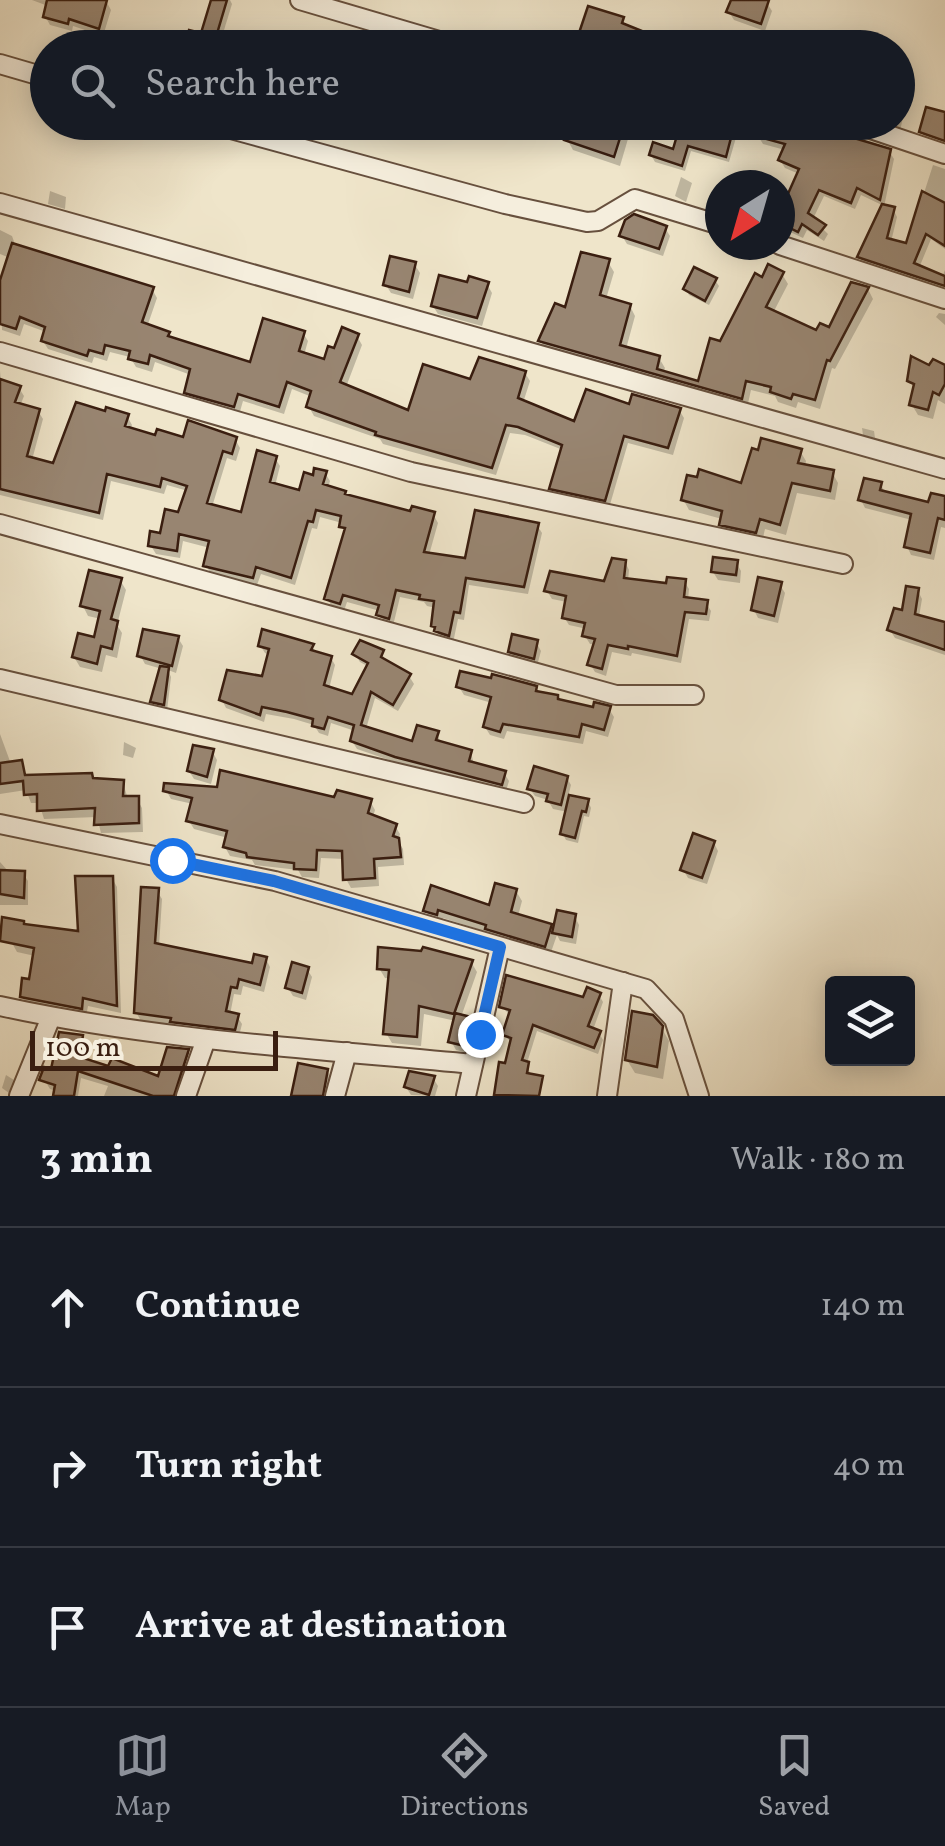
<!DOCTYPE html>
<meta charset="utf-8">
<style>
body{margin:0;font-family:Vollkorn,serif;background:#20242c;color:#f1f3f6}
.controls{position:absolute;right:30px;bottom:30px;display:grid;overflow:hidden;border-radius:10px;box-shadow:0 5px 25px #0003}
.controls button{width:90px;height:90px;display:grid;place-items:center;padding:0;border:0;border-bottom:2px solid #363941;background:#171b24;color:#f1f3f6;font:50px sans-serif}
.compass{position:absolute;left:705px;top:170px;width:90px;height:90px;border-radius:50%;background:#171b24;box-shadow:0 5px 25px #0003;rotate:217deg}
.scale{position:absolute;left:30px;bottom:25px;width:248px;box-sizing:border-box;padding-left:10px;border:5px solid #3a1e10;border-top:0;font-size:28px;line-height:35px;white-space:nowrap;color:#3a1e10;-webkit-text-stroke:8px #f5eedd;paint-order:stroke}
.stop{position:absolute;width:30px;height:30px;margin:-22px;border:8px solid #1a73e8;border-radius:50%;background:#fff}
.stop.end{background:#1a73e8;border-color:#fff;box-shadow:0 2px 10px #0008}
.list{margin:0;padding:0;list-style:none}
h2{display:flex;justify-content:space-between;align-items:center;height:130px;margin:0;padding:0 40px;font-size:42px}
h2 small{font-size:32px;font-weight:400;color:#9ea1a6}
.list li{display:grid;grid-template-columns:65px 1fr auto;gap:30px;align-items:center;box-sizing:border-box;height:160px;padding:0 40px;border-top:2px solid #363941}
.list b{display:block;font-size:38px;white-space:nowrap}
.list em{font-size:32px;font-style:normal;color:#9ea1a6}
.icon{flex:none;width:55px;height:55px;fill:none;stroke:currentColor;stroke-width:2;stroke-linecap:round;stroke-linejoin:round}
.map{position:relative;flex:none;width:945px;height:1096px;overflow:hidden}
.search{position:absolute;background:#171b24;box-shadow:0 5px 25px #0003;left:30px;right:30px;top:30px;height:110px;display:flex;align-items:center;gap:25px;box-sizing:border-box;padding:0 35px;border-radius:55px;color:#9ea1a6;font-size:38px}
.sheet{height:610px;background:#171b24}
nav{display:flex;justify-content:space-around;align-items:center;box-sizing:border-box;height:140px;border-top:2px solid #363941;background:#171b24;font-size:28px;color:#9ea1a6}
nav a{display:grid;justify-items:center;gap:5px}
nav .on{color:#8c9099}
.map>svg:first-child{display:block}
</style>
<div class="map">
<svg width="945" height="1096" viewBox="0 0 945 1096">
<rect width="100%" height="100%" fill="#efe5ca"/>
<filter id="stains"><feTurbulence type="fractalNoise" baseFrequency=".002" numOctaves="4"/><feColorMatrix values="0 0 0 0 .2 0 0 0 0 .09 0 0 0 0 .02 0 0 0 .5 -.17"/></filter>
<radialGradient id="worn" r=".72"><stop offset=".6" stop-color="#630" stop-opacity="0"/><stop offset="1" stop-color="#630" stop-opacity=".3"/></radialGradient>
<g fill="#0003">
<path d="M 32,0 L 106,1 L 111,10 L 103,36 L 73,26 L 72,31 L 50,25 L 45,16 L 48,6 Z"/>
<path d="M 214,0 L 230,0 L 232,4 L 221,40 L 203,36 Z"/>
<path d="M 733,0 L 767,3 L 772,11 L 765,31 L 734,20 L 729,12 Z"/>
<path d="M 622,19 L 626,27 L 674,43 L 677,48 L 609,48 L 586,40 L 582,32 Z"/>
<path d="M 898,104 L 904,113 L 900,131 L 883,122 L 898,122 Z"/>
<path d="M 945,114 L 945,146 L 926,139 L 922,132 Z"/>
<path d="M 572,122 L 633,122 L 620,166 L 573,150 L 567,139 Z"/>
<path d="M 829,122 L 845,122 L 841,133 L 845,138 L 889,151 L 894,159 L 884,207 L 893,209 L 897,217 L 891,242 L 907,246 L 933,165 L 945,169 L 945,249 L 931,239 L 919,268 L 942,277 L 945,270 L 945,292 L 864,264 L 859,257 L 884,206 L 861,195 L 855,209 L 824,196 L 813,219 L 828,234 L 824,241 L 807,230 L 803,238 L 786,230 L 780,219 L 780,197 L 788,199 L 799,174 L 785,168 L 780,160 L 785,150 L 763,144 L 758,136 L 828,128 Z"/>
<path d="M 683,123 L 719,134 L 733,128 L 737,134 L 729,162 L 691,151 L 685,171 L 655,162 L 651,155 L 675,152 Z"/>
<path d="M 681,177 L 692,183 L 686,202 L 675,196 Z"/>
<path d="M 50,191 L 66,197 L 65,209 L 48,204 Z"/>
<path d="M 665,228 L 670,236 L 663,256 L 627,244 L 622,236 Z"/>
<path d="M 0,230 L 12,236 L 16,247 L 152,289 L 157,298 L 147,327 L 168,334 L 171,340 L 251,365 L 303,333 L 308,341 L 304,355 L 326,362 L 357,336 L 362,345 L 346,387 L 409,413 L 471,382 L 525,373 L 530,381 L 523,403 L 576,425 L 630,407 L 679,410 L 684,418 L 673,455 L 628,443 L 609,508 L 557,497 L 552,488 L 563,450 L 525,435 L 510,433 L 496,475 L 383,444 L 380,439 L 314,416 L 309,407 L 312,397 L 292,389 L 284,414 L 243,401 L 239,415 L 192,401 L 187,392 L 191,375 L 155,362 L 152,372 L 136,367 L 130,357 L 110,352 L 107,361 L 94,357 L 92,363 L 48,349 L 43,341 L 46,332 L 24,324 L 20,336 L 2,330 L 0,288 L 10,258 L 0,254 Z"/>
<path d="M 608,262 L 614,272 L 606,299 L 630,306 L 635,316 L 626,349 L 659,358 L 665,368 L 663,373 L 700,385 L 721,344 L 764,280 L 782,274 L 788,284 L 773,313 L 818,334 L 830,330 L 868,289 L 873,299 L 835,369 L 832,368 L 820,409 L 798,402 L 796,408 L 778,402 L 775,396 L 751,390 L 747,408 L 546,351 L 541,341 Z"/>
<path d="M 415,265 L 420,273 L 413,299 L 391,293 L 386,285 Z"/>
<path d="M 715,280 L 719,286 L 709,305 L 689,295 L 686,289 Z"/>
<path d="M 487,284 L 492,293 L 482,326 L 438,314 L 433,306 Z"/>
<path d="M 939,313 L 945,314 L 945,325 L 936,317 Z"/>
<path d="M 945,368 L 945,404 L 938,400 L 933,419 L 918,415 L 912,405 L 915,390 L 910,380 L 930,369 Z"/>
<path d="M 0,371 L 1,382 L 19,388 L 24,396 L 20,406 L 38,411 L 43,419 L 32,460 L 55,466 L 127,416 L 132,425 L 130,430 L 157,438 L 235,439 L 240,448 L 236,461 L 227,458 L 212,507 L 243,515 L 275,458 L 280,466 L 275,486 L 301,493 L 314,478 L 325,473 L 330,481 L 328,488 L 345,493 L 347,497 L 412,514 L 433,514 L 438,523 L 429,555 L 467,561 L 537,525 L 542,533 L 528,594 L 469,585 L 464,620 L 458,619 L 453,643 L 441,639 L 434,626 L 436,608 L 427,606 L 424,602 L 400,597 L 393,626 L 384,623 L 380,611 L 347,602 L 344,611 L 332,607 L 327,598 L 346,534 L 342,523 L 320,517 L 317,529 L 312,528 L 295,585 L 261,574 L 257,585 L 211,574 L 206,565 L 210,548 L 183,541 L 180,558 L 156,554 L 151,546 L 180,515 L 188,491 L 167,485 L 164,494 L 111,481 L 103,520 L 0,495 Z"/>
<path d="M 862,428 L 874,431 L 875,438 L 863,435 Z"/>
<path d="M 800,451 L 806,461 L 805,467 L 832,472 L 838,483 L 835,500 L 797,493 L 786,535 L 765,529 L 762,542 L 727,535 L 721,524 L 722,519 L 689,510 L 683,499 L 743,487 Z"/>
<path d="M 881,485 L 886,494 L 930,505 L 945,498 L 945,528 L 941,527 L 934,560 L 911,555 L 907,546 L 912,520 L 865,508 L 861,500 Z"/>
<path d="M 625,562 L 629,570 L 628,581 L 669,586 L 684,581 L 689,589 L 688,600 L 706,603 L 711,611 L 709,621 L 689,619 L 681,663 L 632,653 L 631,656 L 612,652 L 606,676 L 595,672 L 590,664 L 595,645 L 590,644 L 585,636 L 587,629 L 569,625 L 564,617 L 567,602 L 552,599 L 547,591 L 606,584 Z"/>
<path d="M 736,562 L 741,571 L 740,583 L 718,580 L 713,572 Z"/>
<path d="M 120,580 L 126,590 L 117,625 L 122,633 L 117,658 L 106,655 L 102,672 L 80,667 L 74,657 L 96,640 L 101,619 L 88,616 L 83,606 Z"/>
<path d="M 780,585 L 785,593 L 778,623 L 758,618 L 754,610 Z"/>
<path d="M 918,591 L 922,599 L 919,617 L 944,625 L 945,621 L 945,655 L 895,638 L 890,630 Z"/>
<path d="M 178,638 L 183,646 L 176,673 L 168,670 L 171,677 L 167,711 L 157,708 L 153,701 L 162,669 L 145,664 L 140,655 Z"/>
<path d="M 536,642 L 541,651 L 537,666 L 515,660 L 510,652 Z"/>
<path d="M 260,645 L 312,646 L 317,654 L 331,658 L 335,665 L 329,689 L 353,697 L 369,667 L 360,662 L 355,654 L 382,652 L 385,662 L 409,676 L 414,684 L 398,711 L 375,698 L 366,729 L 414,744 L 437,733 L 441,744 L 471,752 L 474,765 L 504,773 L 509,781 L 506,791 L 401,764 L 357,749 L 352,741 L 355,731 L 331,723 L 328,736 L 319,733 L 314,725 L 294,719 L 266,714 L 264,722 L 226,708 L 222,700 L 263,679 L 270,655 L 265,653 Z"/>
<path d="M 459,687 L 535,688 L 538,694 L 559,702 L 595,710 L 609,709 L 614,717 L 608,737 L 586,731 L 583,744 L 507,731 L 504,739 L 490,735 L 485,727 L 492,703 L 464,695 Z"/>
<path d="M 0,734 L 11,764 L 21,763 L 27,777 L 123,783 L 128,799 L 137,799 L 142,808 L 143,832 L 101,833 L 97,817 L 44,819 L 39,803 L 31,803 L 26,790 L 0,794 Z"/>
<path d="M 124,742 L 136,748 L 133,758 L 123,755 Z"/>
<path d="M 212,751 L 217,760 L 211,784 L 194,779 L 189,771 Z"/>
<path d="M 567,778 L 571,785 L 568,797 L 588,801 L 591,808 L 589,817 L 584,816 L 578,843 L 566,840 L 563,834 L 568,812 L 553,809 L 548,800 L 535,796 L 530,789 Z"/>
<path d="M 166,790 L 370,801 L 375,810 L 373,817 L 395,826 L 400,834 L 398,841 L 403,849 L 404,865 L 378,867 L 379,886 L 351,888 L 346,879 L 345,859 L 321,858 L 319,878 L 302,877 L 298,870 L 255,865 L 252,860 L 230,856 L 225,847 L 228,838 L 194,829 L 189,821 L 193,804 L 171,799 Z"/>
<path d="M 714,843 L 718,851 L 707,884 L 688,878 L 683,869 Z"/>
<path d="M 0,862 L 8,871 L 23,873 L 28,881 L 28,905 L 0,905 Z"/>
<path d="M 112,878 L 117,887 L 121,1013 L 88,1006 L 86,1017 L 27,1006 L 22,997 L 31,982 L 35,956 L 17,952 L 12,943 L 80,934 Z"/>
<path d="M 432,888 L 491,909 L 516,891 L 522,901 L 518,916 L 550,927 L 555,934 L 559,913 L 575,917 L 579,925 L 576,944 L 560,941 L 557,935 L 550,955 L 493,939 L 490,933 L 443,918 L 442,924 L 432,921 L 426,911 Z"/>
<path d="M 157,891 L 162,899 L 159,947 L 254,966 L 266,959 L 270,967 L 264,992 L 243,986 L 241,995 L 234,994 L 230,1015 L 237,1016 L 242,1024 L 239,1036 L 141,1021 L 136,1012 Z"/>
<path d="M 471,962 L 477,972 L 461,1017 L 470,1020 L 474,1028 L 469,1053 L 456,1050 L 451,1041 L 456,1021 L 424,1014 L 421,1046 L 392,1043 L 386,1033 L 391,979 L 385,978 L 379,968 Z"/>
<path d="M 307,969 L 312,977 L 306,1000 L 293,996 L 288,988 Z"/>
<path d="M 599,995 L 603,1002 L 593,1030 L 599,1033 L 603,1040 L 598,1054 L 537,1031 L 527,1063 L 531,1077 L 543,1082 L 539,1082 L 536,1096 L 498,1096 L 512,1044 L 505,1035 L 511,1016 L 502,1007 L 585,1000 Z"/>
<path d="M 661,1027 L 669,1041 L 663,1079 L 635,1073 L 627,1060 Z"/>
<path d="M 81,1037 L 86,1045 L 83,1061 L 160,1079 L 188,1052 L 192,1059 L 179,1096 L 104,1096 L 108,1086 L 81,1078 L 78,1096 L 56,1096 L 56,1091 L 50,1089 L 45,1081 Z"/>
<path d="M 327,1071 L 332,1079 L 328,1096 L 294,1096 Z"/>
<path d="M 6,1075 L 14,1080 L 9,1093 L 2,1088 Z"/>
<path d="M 433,1078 L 438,1086 L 435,1096 L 411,1095 L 406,1087 Z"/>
</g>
<g fill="#988571" stroke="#3a1e10" stroke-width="2.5">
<path d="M 47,0 L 107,0 L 99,29 L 69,19 L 68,24 L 43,17 Z"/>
<path d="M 211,0 L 227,0 L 216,37 L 240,43 L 240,48 L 184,48 L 189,30 L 201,33 Z"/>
<path d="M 731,0 L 769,0 L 761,24 L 726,12 Z"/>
<path d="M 588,6 L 624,17 L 622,23 L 684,48 L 616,48 L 617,45 L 579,33 Z"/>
<path d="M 926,107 L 945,112 L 945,141 L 919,132 Z"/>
<path d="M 570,122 L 625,122 L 614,157 L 564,140 Z"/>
<path d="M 681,122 L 717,131 L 718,122 L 810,122 L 835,126 L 834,132 L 891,149 L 880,200 L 857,188 L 851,203 L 819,190 L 808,213 L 826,225 L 818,235 L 802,224 L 798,232 L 780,223 L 780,194 L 787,196 L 799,169 L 778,160 L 785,144 L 733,130 L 726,157 L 688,146 L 682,166 L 649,155 L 653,142 L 673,149 Z"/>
<path d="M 922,191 L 945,203 L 945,246 L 926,234 L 914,263 L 945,276 L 945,286 L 857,257 L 882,204 L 895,207 L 887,238 L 906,243 Z"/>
<path d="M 634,214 L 667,226 L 659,249 L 619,236 L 625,220 Z"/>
<path d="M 12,243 L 154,287 L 142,322 L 170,332 L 168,336 L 250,362 L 263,318 L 305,331 L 299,351 L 324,359 L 328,346 L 334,348 L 342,327 L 359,334 L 340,382 L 408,410 L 423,364 L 470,379 L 479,357 L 526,371 L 518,398 L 574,421 L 586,389 L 629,404 L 632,394 L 681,408 L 668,448 L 624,436 L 605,501 L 549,489 L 562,445 L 518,427 L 506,425 L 492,468 L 375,435 L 376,432 L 306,407 L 311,391 L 287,382 L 279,407 L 238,394 L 234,407 L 184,393 L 190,369 L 150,355 L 148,364 L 128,359 L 130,351 L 105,345 L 103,354 L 89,350 L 87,356 L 41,341 L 45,327 L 20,317 L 16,329 L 0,324 L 0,280 Z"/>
<path d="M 581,252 L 610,259 L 600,295 L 631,304 L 620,345 L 660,356 L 657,369 L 698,381 L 710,338 L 720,341 L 755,273 L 762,277 L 768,264 L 784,272 L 766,307 L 816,330 L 820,323 L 829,327 L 851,282 L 869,287 L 830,361 L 827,360 L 815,400 L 793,394 L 791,399 L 770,392 L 771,387 L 746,381 L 742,399 L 538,341 L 555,303 L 565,307 Z"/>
<path d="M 390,256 L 416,262 L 409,292 L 383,285 Z"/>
<path d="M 694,267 L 717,278 L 705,301 L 683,289 Z"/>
<path d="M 439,275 L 467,282 L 469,276 L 489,282 L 477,318 L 431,306 Z"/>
<path d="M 911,356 L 929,365 L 933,359 L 945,365 L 945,384 L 939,395 L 933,392 L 928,410 L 909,405 L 914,384 L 907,381 Z"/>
<path d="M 0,379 L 21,386 L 15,402 L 40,409 L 27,456 L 53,463 L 76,402 L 105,411 L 106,407 L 129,414 L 125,426 L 155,435 L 157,429 L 183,437 L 188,420 L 237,437 L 232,454 L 223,451 L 207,503 L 241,512 L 257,450 L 277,456 L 270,482 L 299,490 L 304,472 L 313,475 L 314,468 L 327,471 L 323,484 L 346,491 L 345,494 L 410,511 L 412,506 L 435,512 L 424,552 L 465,558 L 475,510 L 539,523 L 524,587 L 466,578 L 460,613 L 454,612 L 449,636 L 434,631 L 435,627 L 431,626 L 434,601 L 419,599 L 420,595 L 396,590 L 389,619 L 376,615 L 379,605 L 343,595 L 340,604 L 324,599 L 345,528 L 339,527 L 341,516 L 316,510 L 313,522 L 308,521 L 291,578 L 256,567 L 253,578 L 203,566 L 209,541 L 179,534 L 177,551 L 148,546 L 150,531 L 160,533 L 165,509 L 178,512 L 187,486 L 162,478 L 160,487 L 107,474 L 99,513 L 0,489 Z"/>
<path d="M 761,438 L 802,449 L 798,463 L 834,470 L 830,491 L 792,483 L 780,525 L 760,519 L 756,533 L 719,525 L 722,511 L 681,500 L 687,475 L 697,477 L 699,469 L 741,483 L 752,448 L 758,450 Z"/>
<path d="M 864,478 L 882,482 L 880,490 L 928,502 L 931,493 L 945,496 L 945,520 L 938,518 L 930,553 L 904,547 L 911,514 L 858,500 Z"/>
<path d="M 713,557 L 738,560 L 736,575 L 711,572 Z"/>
<path d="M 612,558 L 626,560 L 624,578 L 666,583 L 667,577 L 686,579 L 684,597 L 708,600 L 706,614 L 685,612 L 677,656 L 628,646 L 628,649 L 608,645 L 602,669 L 587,665 L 595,639 L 582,636 L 585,623 L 562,618 L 566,596 L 544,591 L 550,571 L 604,581 Z"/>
<path d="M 89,570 L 122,578 L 111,619 L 118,621 L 112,649 L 101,646 L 97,664 L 72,657 L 78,633 L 94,637 L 100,611 L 80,606 Z"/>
<path d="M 758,577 L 782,582 L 774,616 L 751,610 Z"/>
<path d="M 906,586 L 919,588 L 915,614 L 945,622 L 945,650 L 887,630 L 894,608 L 902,610 Z"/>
<path d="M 143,629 L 179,636 L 172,666 L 137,656 Z"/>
<path d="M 262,629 L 314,644 L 311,650 L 332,656 L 324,685 L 352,694 L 368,663 L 352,654 L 360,640 L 384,650 L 381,657 L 411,674 L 393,705 L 371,692 L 361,725 L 412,741 L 417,725 L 439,731 L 436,740 L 472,750 L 469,761 L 506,771 L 502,785 L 395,757 L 350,741 L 354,725 L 328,717 L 324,729 L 312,726 L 313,719 L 287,712 L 262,707 L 260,715 L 219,700 L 227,670 L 262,676 L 269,649 L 258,646 Z"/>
<path d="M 512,634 L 538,640 L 534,659 L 508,652 Z"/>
<path d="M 160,666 L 169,667 L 164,705 L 150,702 Z"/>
<path d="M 460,671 L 491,678 L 492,674 L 537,686 L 536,691 L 558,695 L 558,699 L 593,707 L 594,702 L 611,706 L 604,730 L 582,724 L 579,737 L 503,724 L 500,732 L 483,727 L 491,697 L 456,687 Z"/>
<path d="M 193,745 L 214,749 L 207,777 L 187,771 Z"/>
<path d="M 22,760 L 25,775 L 92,773 L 93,778 L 124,780 L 123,796 L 139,796 L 139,823 L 94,825 L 95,808 L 37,811 L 37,794 L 24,795 L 23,781 L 0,784 L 0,763 Z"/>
<path d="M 534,766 L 568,776 L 561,805 L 546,801 L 548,794 L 527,789 Z"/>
<path d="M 220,770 L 334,797 L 337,790 L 372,799 L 368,813 L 397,824 L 393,836 L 399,838 L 401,857 L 374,859 L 375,878 L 343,880 L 342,851 L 317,850 L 316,870 L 294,869 L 294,863 L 247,857 L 246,853 L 223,847 L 227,831 L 186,821 L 192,798 L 163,791 L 164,783 L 217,787 Z"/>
<path d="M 569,795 L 589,799 L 586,812 L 582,811 L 575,838 L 560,834 Z"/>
<path d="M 693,833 L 715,841 L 702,878 L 680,870 Z"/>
<path d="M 0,870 L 25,871 L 24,898 L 0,894 Z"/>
<path d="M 75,876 L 113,876 L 117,1006 L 83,998 L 82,1009 L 20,997 L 22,978 L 29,979 L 34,948 L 0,941 L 2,917 L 24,921 L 24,924 L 78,931 Z"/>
<path d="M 495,883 L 517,889 L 511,912 L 552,924 L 545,947 L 485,929 L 486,925 L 438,910 L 437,915 L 423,911 L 431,885 L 489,905 Z"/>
<path d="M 141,887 L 159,888 L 155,943 L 252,963 L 254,954 L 267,957 L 260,985 L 239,979 L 237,988 L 231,987 L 226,1011 L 239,1014 L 235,1030 L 170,1022 L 171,1018 L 134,1013 Z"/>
<path d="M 557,910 L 576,914 L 572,937 L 552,933 Z"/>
<path d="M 378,947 L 421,951 L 423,947 L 473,960 L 454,1014 L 419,1006 L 417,1037 L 383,1034 L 389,970 L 377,969 Z"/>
<path d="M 292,962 L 309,967 L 302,993 L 285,988 Z"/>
<path d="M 506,975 L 583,997 L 587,987 L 601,993 L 588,1026 L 601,1031 L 594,1048 L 533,1025 L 522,1060 L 529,1062 L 527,1073 L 543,1076 L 539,1096 L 494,1095 L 499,1062 L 505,1063 L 511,1038 L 502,1035 L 510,1010 L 499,1007 Z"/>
<path d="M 632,1011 L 653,1015 L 663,1026 L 657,1067 L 625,1060 Z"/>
<path d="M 455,1013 L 471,1017 L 465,1046 L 448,1042 Z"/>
<path d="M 59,1032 L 83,1035 L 80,1057 L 108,1066 L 112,1058 L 158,1076 L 167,1047 L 189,1049 L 174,1096 L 153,1096 L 78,1071 L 74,1096 L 53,1096 L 55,1085 L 39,1080 L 44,1067 L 51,1069 Z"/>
<path d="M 298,1063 L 328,1069 L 323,1096 L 291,1096 Z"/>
<path d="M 409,1071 L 435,1076 L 429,1095 L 404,1087 Z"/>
</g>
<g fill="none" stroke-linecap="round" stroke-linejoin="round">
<defs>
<g id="minor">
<path d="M 300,0 L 463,48"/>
<path d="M 0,64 L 48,78"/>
<path d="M 205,122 L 505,204 L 587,222 L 598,221 L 635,199 L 720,225"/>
<path d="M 850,122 L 945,154"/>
<path d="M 0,203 L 945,469"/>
<path d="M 780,245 L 945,299"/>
<path d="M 0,352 L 411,472 L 843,564"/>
<path d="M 0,524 L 616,695 L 694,695"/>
<path d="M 0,679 L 524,803"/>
<path d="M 0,824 L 275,881 L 646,989 L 674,1019 L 699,1096"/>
<path d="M 0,1006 C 155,1040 316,1049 473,1064"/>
<path d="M 19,1096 L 51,1017"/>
<path d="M 186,1096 L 206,1039"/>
<path d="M 335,1096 L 347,1052"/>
<path d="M 466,1096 L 500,947"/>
<path d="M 607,1096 L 623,982"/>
</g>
</defs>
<use href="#minor" stroke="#67503e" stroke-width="22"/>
<use href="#minor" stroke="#f5eedd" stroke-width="18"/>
</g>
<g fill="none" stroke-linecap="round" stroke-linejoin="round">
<path stroke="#1a73e8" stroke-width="12" d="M 172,860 L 274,881 L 500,947 L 480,1034"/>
</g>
<rect width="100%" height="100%" filter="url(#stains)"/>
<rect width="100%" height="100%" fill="url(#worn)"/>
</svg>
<div class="controls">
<button><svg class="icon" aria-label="layers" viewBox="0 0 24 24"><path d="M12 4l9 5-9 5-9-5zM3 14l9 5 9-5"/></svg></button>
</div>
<svg class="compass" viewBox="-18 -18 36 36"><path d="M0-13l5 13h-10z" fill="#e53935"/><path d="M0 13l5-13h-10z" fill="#9ea1a6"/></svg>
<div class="scale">100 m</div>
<div class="stop" style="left:172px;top:860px"></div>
<div class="stop end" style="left:480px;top:1034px"></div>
<div class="search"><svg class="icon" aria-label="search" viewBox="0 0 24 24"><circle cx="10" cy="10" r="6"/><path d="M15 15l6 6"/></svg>Search here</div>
</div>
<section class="sheet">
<h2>3 min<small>Walk · 180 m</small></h2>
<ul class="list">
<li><svg class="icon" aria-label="ahead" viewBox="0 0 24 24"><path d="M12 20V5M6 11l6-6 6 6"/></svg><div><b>Continue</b></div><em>140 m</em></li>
<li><svg class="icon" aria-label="right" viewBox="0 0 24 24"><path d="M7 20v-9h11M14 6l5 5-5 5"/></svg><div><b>Turn right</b></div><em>40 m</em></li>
<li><svg class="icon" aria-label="arrive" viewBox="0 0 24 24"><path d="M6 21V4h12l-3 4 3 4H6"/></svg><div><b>Arrive at destination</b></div></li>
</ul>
</section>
<nav>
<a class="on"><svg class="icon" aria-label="map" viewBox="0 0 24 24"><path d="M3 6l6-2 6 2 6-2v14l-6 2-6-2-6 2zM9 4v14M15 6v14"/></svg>Map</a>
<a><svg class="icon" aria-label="directions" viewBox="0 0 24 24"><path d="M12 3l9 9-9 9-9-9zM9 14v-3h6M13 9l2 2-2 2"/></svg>Directions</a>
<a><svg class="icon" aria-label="saved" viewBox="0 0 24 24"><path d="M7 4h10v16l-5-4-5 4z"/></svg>Saved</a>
</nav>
